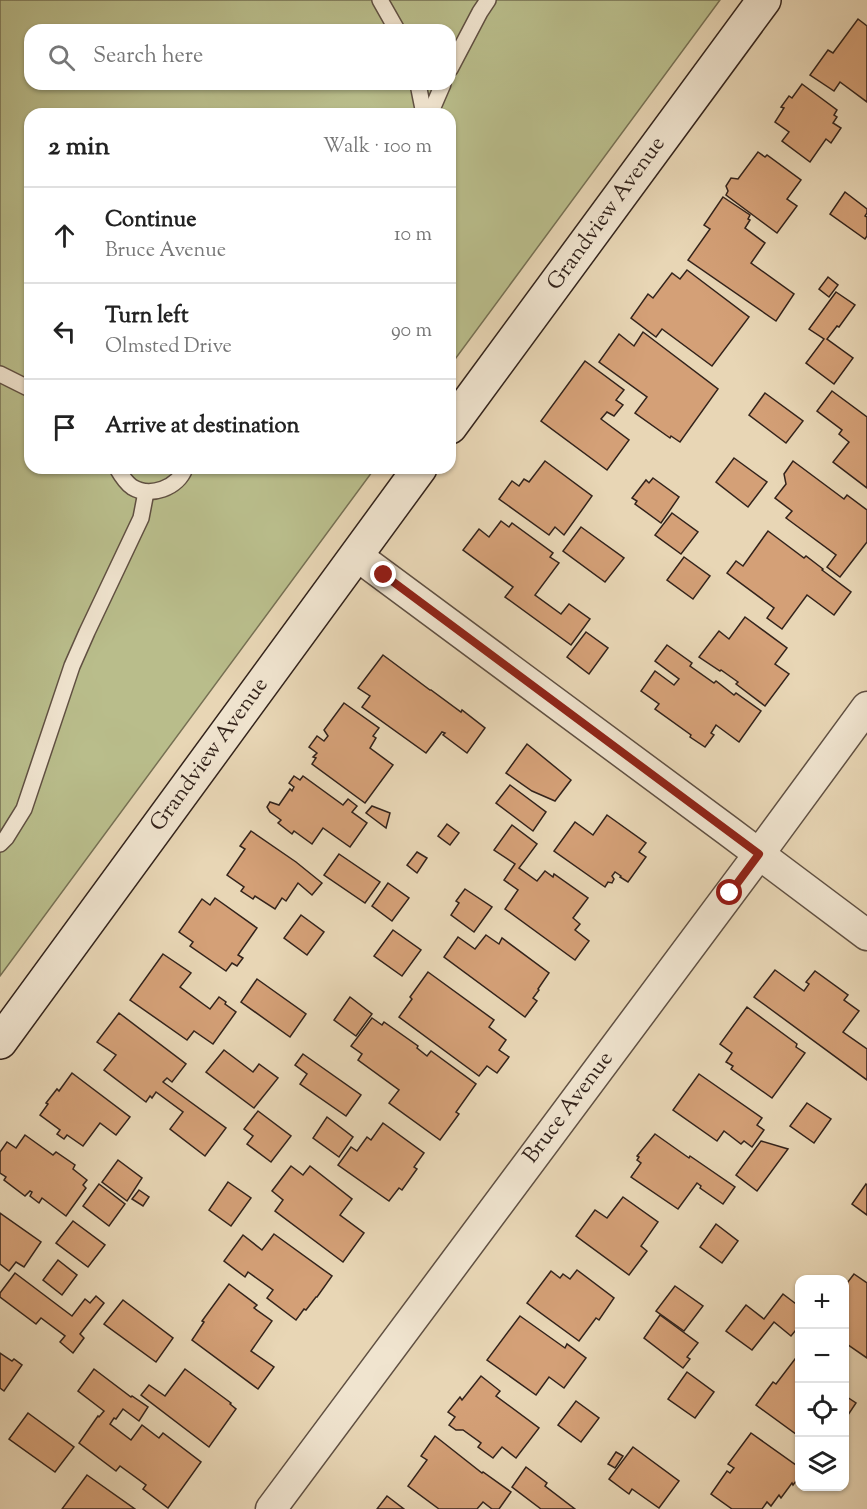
<!DOCTYPE html>
<meta charset="utf-8">
<style>
body{margin:0;font-family:"Sorts Mill Goudy",serif;background:#f6f6f6;color:#222}
.controls{position:absolute;right:18px;bottom:18px;display:grid;overflow:hidden;border-radius:12px;box-shadow:0 2px 4px #0004}
.controls button{width:54px;height:54px;display:grid;place-items:center;padding:0;border:0;border-bottom:2px solid #e0e0e0;background:#fff;color:#222;font:30px sans-serif}
.stop{position:absolute;width:18px;height:18px;margin:-14px;border:4px solid #8f2418;border-radius:50%;background:#fff}
.stop.end{background:#8f2418;border-color:#fff;box-shadow:0 2px 6px #0008}
.list{margin:0;padding:0;list-style:none}
h2{display:flex;justify-content:space-between;align-items:center;height:78px;margin:0;padding:0 24px;font-size:26px}
h2 small{font-size:20px;font-weight:400;color:#767676}
.list li{display:grid;grid-template-columns:39px 1fr auto;gap:18px;align-items:center;box-sizing:border-box;height:96px;padding:0 24px;border-top:2px solid #e0e0e0}
.list b{display:block;font-size:22px;white-space:nowrap}
.list p{margin:0;font-size:20px;white-space:nowrap;color:#767676}
.list em{font-size:20px;font-style:normal;color:#767676}
.icon{flex:none;width:33px;height:33px;fill:none;stroke:currentColor;stroke-width:2;stroke-linecap:round;stroke-linejoin:round}
.map{position:relative;flex:none;width:867px;height:1509px;overflow:hidden}
.search{position:absolute;background:#fff;box-shadow:0 2px 4px #0004;left:24px;top:24px;width:432px;height:66px;display:flex;align-items:center;gap:15px;box-sizing:border-box;padding:0 21px;border-radius:18px;color:#767676;font-size:22px}
.panel{position:absolute;background:#fff;box-shadow:0 2px 4px #0004;left:24px;top:108px;width:432px;height:366px;border-radius:18px}
.map>svg:first-child{display:block}
</style>
<div class="map">
<svg width="867" height="1509" viewBox="0 0 867 1509">
<rect width="100%" height="100%" fill="#e8d6b5"/>
<filter id="stains"><feTurbulence type="fractalNoise" baseFrequency=".00333" numOctaves="4"/><feColorMatrix values="0 0 0 0 .2 0 0 0 0 .09 0 0 0 0 .02 0 0 0 .5 -.17"/></filter>
<radialGradient id="worn" r=".72"><stop offset=".6" stop-color="#630" stop-opacity="0"/><stop offset="1" stop-color="#630" stop-opacity=".3"/></radialGradient>
<path fill="#b9bd8b" stroke="#767053" stroke-width="1.5" fill-rule="evenodd" d="M 0,0 L 720,0 L 450,366 L 450,114 L 30,114 L 30,468 L 375,468 L 0,976 ZM 30,30 L 450,30 L 450,84 L 30,84 Z"/>
<g fill="#d4a077" stroke="#33231b" stroke-width="1.5">
<path d="M 858,19 L 867,26 L 867,102 L 840,82 L 834,91 L 810,75 L 828,50 L 833,53 Z"/>
<path d="M 802,84 L 837,110 L 834,115 L 837,117 L 833,123 L 841,128 L 831,143 L 826,139 L 810,162 L 782,141 L 789,132 L 775,122 L 784,108 L 781,107 L 789,96 L 792,98 Z"/>
<path d="M 758,152 L 765,157 L 767,155 L 801,180 L 787,199 L 797,206 L 777,233 L 726,195 L 728,191 L 726,186 L 731,178 L 738,179 Z"/>
<path d="M 845,192 L 867,209 L 867,213 L 865,216 L 867,217 L 867,236 L 865,239 L 830,214 Z"/>
<path d="M 723,197 L 750,215 L 748,219 L 750,220 L 745,228 L 765,243 L 751,263 L 794,294 L 776,321 L 688,260 L 710,229 L 704,225 Z"/>
<path d="M 687,270 L 749,317 L 712,366 L 662,329 L 656,337 L 631,318 L 648,294 L 653,298 L 672,273 L 680,279 Z"/>
<path d="M 828,277 L 838,285 L 829,297 L 819,289 Z"/>
<path d="M 836,292 L 855,305 L 839,327 L 837,326 L 827,339 L 853,358 L 834,384 L 806,363 L 824,339 L 809,329 Z"/>
<path d="M 643,332 L 718,389 L 680,442 L 671,436 L 670,438 L 635,413 L 647,397 L 599,362 L 619,334 L 634,346 Z"/>
<path d="M 585,361 L 624,390 L 616,400 L 623,405 L 614,416 L 607,412 L 601,419 L 629,440 L 607,470 L 541,421 Z"/>
<path d="M 832,391 L 867,417 L 867,488 L 833,462 L 849,442 L 839,434 L 842,430 L 817,411 Z"/>
<path d="M 765,393 L 803,421 L 786,443 L 749,415 Z"/>
<path d="M 734,458 L 767,482 L 748,507 L 716,482 Z"/>
<path d="M 545,461 L 592,496 L 564,535 L 555,527 L 549,535 L 499,499 L 512,481 L 519,486 L 524,479 L 529,482 Z"/>
<path d="M 793,461 L 844,499 L 847,495 L 867,510 L 867,542 L 840,577 L 827,567 L 836,555 L 786,518 L 792,511 L 775,498 L 786,484 L 784,474 Z"/>
<path d="M 653,478 L 679,497 L 661,523 L 635,504 L 637,501 L 632,498 L 646,480 L 649,483 Z"/>
<path d="M 672,513 L 698,532 L 681,554 L 655,535 Z"/>
<path d="M 501,521 L 509,527 L 512,523 L 553,553 L 550,557 L 559,563 L 535,595 L 561,614 L 569,604 L 590,619 L 571,645 L 505,597 L 513,587 L 463,550 L 479,529 L 489,537 Z"/>
<path d="M 581,527 L 624,558 L 605,582 L 563,551 Z"/>
<path d="M 768,531 L 804,558 L 806,556 L 823,569 L 822,570 L 851,592 L 834,615 L 807,595 L 782,629 L 767,618 L 774,608 L 727,573 L 736,561 L 743,566 Z"/>
<path d="M 684,557 L 710,576 L 693,599 L 667,580 Z"/>
<path d="M 745,617 L 787,648 L 775,664 L 789,674 L 765,706 L 736,684 L 738,682 L 721,670 L 720,671 L 699,657 L 719,631 L 729,639 Z"/>
<path d="M 586,632 L 608,648 L 589,674 L 567,657 Z"/>
<path d="M 667,645 L 692,663 L 690,666 L 714,683 L 716,681 L 734,695 L 736,693 L 761,711 L 739,742 L 716,725 L 711,733 L 714,735 L 705,747 L 690,737 L 691,735 L 655,709 L 659,704 L 641,691 L 655,671 L 674,685 L 679,679 L 655,661 Z"/>
<path d="M 383,655 L 430,690 L 431,690 L 461,712 L 462,710 L 485,728 L 467,753 L 443,735 L 445,733 L 442,732 L 426,753 L 362,707 L 370,696 L 358,688 Z"/>
<path d="M 344,703 L 379,728 L 373,736 L 376,738 L 370,748 L 393,765 L 365,803 L 312,764 L 316,758 L 313,757 L 317,753 L 309,747 L 317,736 L 324,741 L 328,736 L 324,730 Z"/>
<path d="M 527,744 L 571,780 L 555,801 L 532,791 L 506,773 Z"/>
<path d="M 294,776 L 300,780 L 303,776 L 343,805 L 348,799 L 357,806 L 352,812 L 367,823 L 350,847 L 323,828 L 312,844 L 294,831 L 292,834 L 278,823 L 281,820 L 270,812 L 267,807 L 270,802 L 279,805 L 290,789 L 292,791 L 294,787 L 289,783 Z"/>
<path d="M 510,785 L 546,812 L 533,831 L 496,803 Z"/>
<path d="M 372,806 L 390,813 L 386,828 L 366,813 Z"/>
<path d="M 607,815 L 646,843 L 639,852 L 646,857 L 628,882 L 620,877 L 621,876 L 615,872 L 612,876 L 614,879 L 612,883 L 608,882 L 605,887 L 554,851 L 575,822 L 593,835 Z"/>
<path d="M 447,824 L 459,833 L 450,845 L 438,836 Z"/>
<path d="M 512,825 L 537,844 L 519,868 L 537,881 L 545,871 L 553,877 L 554,874 L 588,898 L 573,918 L 580,924 L 575,930 L 589,941 L 575,960 L 505,909 L 518,890 L 504,880 L 515,864 L 494,850 Z"/>
<path d="M 251,831 L 296,862 L 322,883 L 312,895 L 298,883 L 286,901 L 282,898 L 275,909 L 255,896 L 253,899 L 241,891 L 244,887 L 227,875 L 245,849 L 240,846 Z"/>
<path d="M 417,852 L 427,858 L 417,873 L 407,865 Z"/>
<path d="M 339,854 L 380,882 L 365,903 L 324,875 Z"/>
<path d="M 388,883 L 409,898 L 392,921 L 372,906 Z"/>
<path d="M 465,889 L 492,907 L 474,932 L 451,915 L 459,903 L 456,901 Z"/>
<path d="M 215,898 L 257,928 L 238,955 L 243,958 L 237,966 L 232,963 L 226,971 L 190,946 L 193,942 L 179,932 L 202,899 L 210,905 Z"/>
<path d="M 301,915 L 324,932 L 307,955 L 284,938 Z"/>
<path d="M 393,930 L 421,950 L 402,976 L 374,956 Z"/>
<path d="M 486,935 L 499,944 L 502,938 L 549,973 L 538,989 L 539,990 L 533,998 L 537,1001 L 525,1017 L 444,957 L 458,937 L 475,949 Z"/>
<path d="M 163,954 L 191,973 L 180,987 L 210,1009 L 219,997 L 226,1002 L 225,1004 L 236,1012 L 213,1044 L 194,1031 L 187,1040 L 130,1000 Z"/>
<path d="M 775,970 L 804,991 L 809,984 L 806,982 L 815,971 L 848,995 L 844,1000 L 859,1011 L 843,1032 L 867,1049 L 867,1080 L 754,997 Z"/>
<path d="M 428,972 L 494,1020 L 489,1027 L 506,1040 L 499,1050 L 509,1057 L 497,1073 L 487,1066 L 479,1076 L 399,1017 L 412,999 L 410,997 Z"/>
<path d="M 257,979 L 306,1014 L 290,1037 L 241,1002 Z"/>
<path d="M 350,997 L 372,1014 L 356,1036 L 334,1020 Z"/>
<path d="M 747,1007 L 797,1044 L 796,1047 L 805,1053 L 772,1098 L 731,1069 L 733,1066 L 726,1062 L 732,1053 L 720,1044 Z"/>
<path d="M 119,1013 L 186,1064 L 172,1082 L 167,1078 L 163,1082 L 226,1128 L 205,1156 L 170,1129 L 183,1112 L 156,1092 L 152,1098 L 150,1096 L 146,1102 L 104,1070 L 116,1055 L 97,1042 Z"/>
<path d="M 372,1018 L 382,1025 L 384,1022 L 418,1046 L 417,1048 L 427,1056 L 431,1051 L 476,1084 L 456,1112 L 459,1114 L 440,1140 L 389,1103 L 399,1090 L 358,1060 L 362,1054 L 351,1046 Z"/>
<path d="M 224,1050 L 253,1072 L 259,1064 L 278,1078 L 254,1108 L 206,1072 Z"/>
<path d="M 303,1054 L 361,1095 L 346,1116 L 300,1084 L 307,1074 L 295,1065 Z"/>
<path d="M 72,1073 L 130,1117 L 116,1135 L 100,1123 L 83,1146 L 67,1135 L 64,1139 L 57,1134 L 60,1130 L 40,1115 L 48,1104 L 46,1103 L 57,1089 L 59,1091 Z"/>
<path d="M 699,1074 L 762,1118 L 757,1125 L 764,1130 L 752,1147 L 744,1141 L 741,1144 L 724,1131 L 717,1141 L 673,1110 Z"/>
<path d="M 807,1103 L 831,1119 L 814,1143 L 790,1126 Z"/>
<path d="M 258,1111 L 291,1136 L 271,1162 L 247,1144 L 253,1136 L 244,1129 Z"/>
<path d="M 327,1117 L 353,1137 L 339,1157 L 313,1138 Z"/>
<path d="M 383,1123 L 424,1153 L 414,1167 L 417,1169 L 402,1190 L 399,1188 L 389,1201 L 338,1165 L 351,1147 L 357,1151 L 367,1137 L 371,1140 Z"/>
<path d="M 655,1134 L 689,1158 L 690,1156 L 735,1187 L 723,1204 L 700,1188 L 701,1186 L 697,1183 L 678,1209 L 631,1177 L 641,1163 L 637,1160 L 639,1157 L 637,1156 Z"/>
<path d="M 25,1135 L 53,1155 L 56,1152 L 75,1165 L 73,1169 L 87,1180 L 83,1185 L 86,1188 L 66,1216 L 42,1198 L 39,1203 L 30,1196 L 32,1192 L 30,1191 L 25,1196 L 4,1180 L 6,1177 L 0,1173 L 0,1152 L 7,1142 L 16,1148 Z"/>
<path d="M 761,1141 L 788,1149 L 757,1191 L 736,1175 Z"/>
<path d="M 118,1160 L 142,1178 L 127,1201 L 102,1182 Z"/>
<path d="M 291,1166 L 303,1175 L 310,1166 L 352,1199 L 340,1215 L 364,1233 L 343,1262 L 275,1211 L 283,1200 L 272,1191 Z"/>
<path d="M 228,1182 L 251,1198 L 231,1226 L 209,1210 Z"/>
<path d="M 99,1184 L 125,1204 L 109,1226 L 83,1206 Z"/>
<path d="M 866,1184 L 867,1185 L 867,1215 L 852,1204 Z"/>
<path d="M 139,1190 L 149,1197 L 143,1206 L 132,1199 Z"/>
<path d="M 623,1197 L 658,1222 L 641,1246 L 647,1251 L 629,1275 L 576,1236 L 595,1210 L 607,1218 Z"/>
<path d="M 0,1213 L 41,1242 L 24,1267 L 16,1262 L 9,1271 L 0,1264 Z"/>
<path d="M 73,1221 L 105,1245 L 88,1267 L 56,1243 Z"/>
<path d="M 716,1224 L 738,1241 L 722,1263 L 700,1247 Z"/>
<path d="M 274,1234 L 332,1276 L 317,1297 L 316,1297 L 306,1310 L 304,1309 L 296,1320 L 267,1298 L 273,1290 L 248,1272 L 245,1277 L 224,1261 L 243,1235 L 262,1250 Z"/>
<path d="M 58,1260 L 77,1275 L 62,1295 L 43,1280 Z"/>
<path d="M 577,1270 L 614,1298 L 599,1320 L 596,1318 L 579,1341 L 527,1303 L 551,1271 L 560,1278 L 563,1274 L 570,1279 Z"/>
<path d="M 15,1273 L 72,1316 L 85,1299 L 90,1303 L 96,1296 L 104,1303 L 80,1334 L 84,1338 L 73,1353 L 60,1342 L 65,1336 L 41,1318 L 36,1324 L 0,1297 L 0,1293 Z"/>
<path d="M 854,1274 L 867,1283 L 867,1358 L 844,1342 L 844,1287 Z"/>
<path d="M 229,1284 L 257,1305 L 254,1308 L 272,1321 L 251,1351 L 274,1367 L 258,1389 L 192,1340 L 204,1322 L 202,1321 Z"/>
<path d="M 675,1286 L 703,1306 L 684,1331 L 656,1311 Z"/>
<path d="M 783,1294 L 800,1307 L 800,1325 L 791,1336 L 774,1322 L 752,1350 L 726,1331 L 746,1305 L 764,1319 Z"/>
<path d="M 123,1300 L 173,1338 L 156,1362 L 104,1324 Z"/>
<path d="M 660,1315 L 698,1343 L 687,1357 L 690,1359 L 683,1368 L 644,1338 Z"/>
<path d="M 520,1316 L 565,1348 L 567,1344 L 586,1358 L 564,1388 L 549,1377 L 536,1395 L 487,1360 Z"/>
<path d="M 0,1353 L 12,1361 L 14,1359 L 22,1365 L 4,1391 L 0,1388 Z"/>
<path d="M 795,1359 L 800,1362 L 800,1437 L 756,1405 L 773,1382 L 776,1384 Z"/>
<path d="M 94,1369 L 131,1397 L 132,1396 L 148,1407 L 139,1421 L 123,1409 L 116,1419 L 114,1418 L 110,1424 L 131,1440 L 142,1425 L 159,1438 L 163,1433 L 201,1462 L 168,1508 L 143,1489 L 146,1485 L 120,1466 L 116,1471 L 79,1443 L 98,1416 L 99,1417 L 104,1411 L 78,1391 Z"/>
<path d="M 185,1369 L 231,1403 L 230,1404 L 236,1409 L 209,1447 L 141,1395 L 149,1385 L 165,1396 Z"/>
<path d="M 687,1372 L 714,1392 L 695,1418 L 668,1399 Z"/>
<path d="M 481,1376 L 500,1391 L 496,1396 L 539,1428 L 516,1458 L 502,1447 L 493,1458 L 478,1447 L 481,1443 L 463,1430 L 456,1430 L 449,1425 L 455,1417 L 448,1412 L 460,1397 L 462,1400 Z"/>
<path d="M 844,1395 L 856,1403 L 848,1415 L 844,1412 Z"/>
<path d="M 576,1401 L 599,1418 L 581,1442 L 558,1425 Z"/>
<path d="M 28,1413 L 74,1447 L 55,1472 L 9,1439 Z"/>
<path d="M 751,1433 L 800,1468 L 800,1476 L 793,1485 L 792,1483 L 781,1498 L 779,1495 L 771,1506 L 767,1502 L 762,1509 L 732,1509 L 711,1494 L 727,1471 L 730,1473 L 734,1468 L 728,1464 Z"/>
<path d="M 435,1436 L 482,1473 L 483,1472 L 511,1492 L 499,1509 L 492,1509 L 483,1502 L 477,1509 L 439,1509 L 408,1486 L 427,1460 L 421,1456 Z"/>
<path d="M 633,1447 L 679,1481 L 659,1508 L 632,1489 L 629,1494 L 609,1479 Z"/>
<path d="M 616,1452 L 623,1456 L 615,1468 L 608,1464 Z"/>
<path d="M 526,1467 L 547,1483 L 545,1486 L 575,1509 L 541,1509 L 512,1487 Z"/>
<path d="M 87,1475 L 135,1509 L 62,1509 Z"/>
<path d="M 387,1496 L 404,1509 L 377,1509 Z"/>
</g>
<g fill="none" stroke-linecap="round" stroke-linejoin="round">
<defs>
<g id="lane">
<path d="M 380,0 L 397,30"/>
<path d="M 450,69 L 480,12 L 488,0"/>
<path d="M 418,84 L 424,114"/>
<path d="M 430,114 L 443,84"/>
<path d="M 0,374 L 30,389"/>
<path d="M 117,468 C 121,475 125,482 132,487 C 150,498 178,488 185,468"/>
<path d="M 0,844 L 6,838 L 24,809 L 72,666 L 87,632 L 141,518 L 146,492"/>
</g>
<g id="street">
<path d="M 356,555 L 727,830 L 867,935"/>
<path d="M 271,1509 L 759,854 L 867,707"/>
</g>
<g id="secondary">
<path d="M 450,427 L 764,0"/>
<path d="M 0,1042 L 420,468"/>
</g>
</defs>
<use href="#lane" stroke="#605042" stroke-width="18"/>
<use href="#street" stroke="#605042" stroke-width="33"/>
<use href="#secondary" stroke="#33231b" stroke-width="36"/>
<use href="#lane" stroke="#f0e4cf" stroke-width="15"/>
<use href="#street" stroke="#f0e4cf" stroke-width="30"/>
<use href="#secondary" stroke="#f0e4cf" stroke-width="33"/>
</g>
<g fill="none" stroke-linecap="round" stroke-linejoin="round">
<path stroke="#8f2418" stroke-width="8" d="M 384,575 L 759,854 L 730,893"/>
</g>
<g text-anchor="middle" dominant-baseline="central" stroke-width="5" stroke-linejoin="round" paint-order="stroke">
<g font-size="22" fill="#33231b" stroke="#f0e4cf">
<text transform="translate(607 214) rotate(-54)">Grandview Avenue</text>
<text transform="translate(210 755) rotate(-54)">Grandview Avenue</text>
<text transform="translate(569 1108) rotate(-53)">Bruce Avenue</text>
</g>
</g>
<rect width="100%" height="100%" filter="url(#stains)"/>
<rect width="100%" height="100%" fill="url(#worn)"/>
</svg>
<div class="controls">
<button>+</button>
<button>−</button>
<button><svg class="icon" aria-label="locate" viewBox="0 0 24 24"><circle cx="12" cy="12" r="6"/><path d="M12 2v4M12 18v4M2 12h4M18 12h4"/></svg></button>
<button><svg class="icon" aria-label="layers" viewBox="0 0 24 24"><path d="M12 4l9 5-9 5-9-5zM3 14l9 5 9-5"/></svg></button>
</div>
<div class="stop" style="left:730px;top:893px"></div>
<div class="stop end" style="left:384px;top:575px"></div>
<div class="search"><svg class="icon" aria-label="search" viewBox="0 0 24 24"><circle cx="10" cy="10" r="6"/><path d="M15 15l6 6"/></svg>Search here</div>
<section class="panel">
<h2>2 min<small>Walk · 100 m</small></h2>
<ul class="list">
<li><svg class="icon" aria-label="ahead" viewBox="0 0 24 24"><path d="M12 20V5M6 11l6-6 6 6"/></svg><div><b>Continue</b><p>Bruce Avenue</p></div><em>10 m</em></li>
<li><svg class="icon" aria-label="left" viewBox="0 0 24 24"><path d="M17 20v-9H6M10 6l-5 5 5 5"/></svg><div><b>Turn left</b><p>Olmsted Drive</p></div><em>90 m</em></li>
<li><svg class="icon" aria-label="arrive" viewBox="0 0 24 24"><path d="M6 21V4h12l-3 4 3 4H6"/></svg><div><b>Arrive at destination</b></div></li>
</ul>
</section>
</div>
